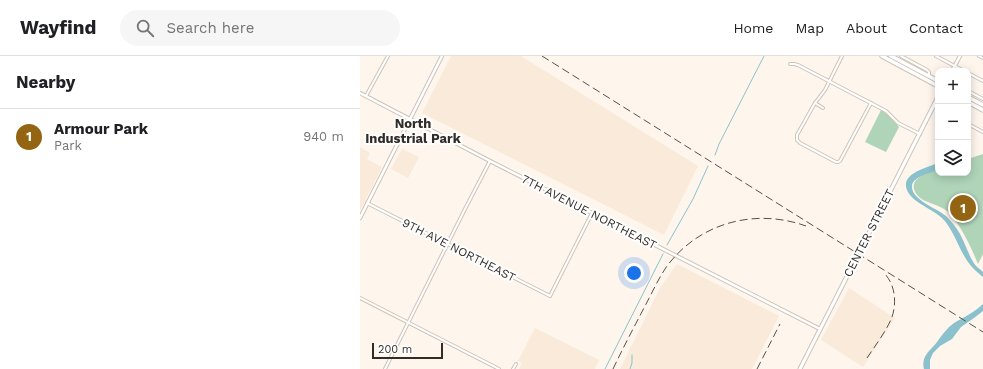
<!DOCTYPE html>
<meta charset="utf-8">
<style>
body{margin:0;font-family:"Work Sans",sans-serif;background:#f6f6f6;color:#202124}
.controls{position:absolute;right:12px;top:12px;display:grid;overflow:hidden;border-radius:8px;box-shadow:0 2px 10px #0003}
.controls button{width:36px;height:36px;display:grid;place-items:center;padding:0;border:0;border-bottom:1px solid #e0e0e0;background:#fff;color:#202124;font:20px sans-serif}
.scale{position:absolute;left:12px;bottom:10px;width:71px;box-sizing:border-box;padding-left:4px;border:2px solid #302c28;border-top:0;font-size:11px;line-height:14px;white-space:nowrap;color:#302c28;-webkit-text-stroke:3px #fff;paint-order:stroke}
.you{position:absolute;left:274px;top:217px;width:14px;height:14px;margin:-10px;border:3px solid #fff;border-radius:50%;background:#1a73e8;box-shadow:0 0 0 6px #1a73e833}
.badge{display:grid;place-items:center;width:26px;height:26px;border-radius:50%;background:#936512;color:#fff;font-size:13px;font-weight:700}
.pin{position:absolute;translate:-50% -50%;border:2px solid #fff;box-shadow:0 1px 4px #0006}
.list{margin:0;padding:0;list-style:none}
h2{display:flex;justify-content:space-between;align-items:center;height:52px;margin:0;padding:0 16px;font-size:17px}
h2 small{font-size:13px;font-weight:400;color:#757577}
.list li{display:grid;grid-template-columns:26px 1fr auto;gap:12px;align-items:center;box-sizing:border-box;height:56px;padding:0 16px;border-top:1px solid #e0e0e0}
.list b{display:block;font-size:15px;white-space:nowrap}
.list p{margin:0;font-size:13px;white-space:nowrap;color:#757577}
.list em{font-size:13px;font-style:normal;color:#757577}
.icon{flex:none;width:22px;height:22px;fill:none;stroke:currentColor;stroke-width:2;stroke-linecap:round;stroke-linejoin:round}
.map{position:relative;flex:none;width:623px;height:313px;overflow:hidden}
header{display:flex;align-items:center;gap:24px;box-sizing:border-box;height:56px;padding:0 20px;background:#fff;border-bottom:1px solid #e0e0e0}
header strong{font-size:19px}
nav{display:flex;gap:22px;margin-inline-start:auto;font-size:14px}
.search{width:280px;height:36px;background:#f6f6f6;display:flex;align-items:center;gap:10px;box-sizing:border-box;padding:0 14px;border-radius:22px;color:#757577;font-size:15px}
main{display:flex}
aside{flex:1;background:#fff}
.map>svg:first-child{display:block}
</style>
<header>
<strong>Wayfind</strong>
<div class="search"><svg class="icon" aria-label="search" viewBox="0 0 24 24"><circle cx="10" cy="10" r="6"/><path d="M15 15l6 6"/></svg>Search here</div>
<nav><a>Home</a><a>Map</a><a>About</a><a>Contact</a></nav>
</header>
<main>
<aside>
<h2>Nearby<small></small></h2>
<ul class="list">
<li><span class="badge">1</span><div><b>Armour Park</b><p>Park</p></div><em>940 m</em></li>
</ul>
</aside>
<div class="map">
<svg width="623" height="313" viewBox="0 0 623 313">
<rect width="100%" height="100%" fill="#fef6ed"/>
<g fill="#f9ead9">
<path d="M 91,0 L 161,0 L 338,110 L 304,179 L 62,57 Z"/>
<path d="M 0,91 L 10,97 L 7,103 L 22,111 L 0,155 Z"/>
<path d="M 42,93 L 59,101 L 48,122 L 31,113 Z"/>
<path d="M 317,208 L 419,260 L 392,313 L 260,313 L 300,232 Z"/>
<path d="M 489,232 L 535,262 L 503,311 L 461,284 Z"/>
<path d="M 175,272 L 239,304 L 235,313 L 159,313 L 162,307 L 158,305 Z"/>
</g>
<g fill="#afd4b8">
<path d="M 521,54 L 528,59 L 539,71 L 526,96 L 505,86 Z"/>
<path d="M 623,98 L 623,198 L 618,208 C 612,193 602,172 591,159 C 588,155 583,152 578,150 C 569,146 557,144 554,133 C 551,121 570,116 578,112 L 578,117 L 608,117 L 608,103 Z"/>
</g>
<g fill="#8bc1cc">
<path d="M 578,107 L 578,114 C 570,117 551,121 552,131 C 552,144 578,153 586,160 C 591,165 598,173 601,180 C 606,189 609,201 616,210 C 618,212 621,214 623,216 L 623,221 C 618,217 612,212 608,206 C 598,192 594,174 582,162 C 572,152 544,144 546,127 C 548,116 568,111 578,107 Z"/>
<path d="M 623,248 L 623,255 L 614,262 L 601,271 L 592,283 L 580,290 L 573,297 L 570,304 L 570,313 L 564,313 C 561,300 570,295 577,286 C 582,279 587,272 594,267 C 604,261 615,256 623,248 Z"/>
</g>
<g fill="none" stroke-linecap="round" stroke-linejoin="round">
<g stroke="#8bc1cc" stroke-width="1">
<path d="M 355,99 L 359,88 L 404,0"/>
<path d="M 307,189 L 333,143 L 348,110"/>
<path d="M 245,313 L 303,198"/>
<path d="M 270,313 L 272,307 L 272,299"/>
</g>
<defs>
<g id="minor">
<path d="M 482,0 L 465,34 L 455,47 L 437,79 L 437,84 L 440,87 L 476,106 L 478,106 L 480,105 L 511,47"/>
<path d="M 541,0 L 567,14 L 569,16 L 569,19"/>
<path d="M 576,0 L 604,15"/>
<path d="M 619,0 L 623,2"/>
<path d="M 430,8 L 434,8 L 438,9 L 526,55 L 538,67 L 560,78"/>
<path d="M 608,17 L 623,25"/>
<path d="M 608,35 L 623,43"/>
<path d="M 6,40 L 28,0"/>
<path d="M 455,47 L 463,52"/>
<path d="M 574,50 L 578,52"/>
<path d="M 608,68 L 623,76"/>
<path d="M 7,147 L 190,240 L 232,157"/>
<path d="M 0,242 L 139,313"/>
<path d="M 25,313 L 105,153 L 130,105"/>
<path d="M 153,313 L 156,308"/>
</g>
<g id="tertiary">
<path d="M 592,15 L 600,0"/>
<path d="M 0,37 L 130,105 L 460,273"/>
<path d="M 0,162 L 82,0"/>
</g>
<path id="secondary" d="M 440,313 L 578,41"/>
<g id="primary">
<path d="M 522,0 L 578,30"/>
<path d="M 531,0 L 578,25"/>
<path d="M 608,41 L 623,49"/>
<path d="M 608,46 L 623,54"/>
</g>
</defs>
<use href="#minor" stroke="#cdc3b8" stroke-width="4"/>
<use href="#tertiary" stroke="#cdc3b8" stroke-width="4.5"/>
<use href="#secondary" stroke="#cdc3b8" stroke-width="5"/>
<use href="#primary" stroke="#cdc3b8" stroke-width="5.5"/>
<use href="#minor" stroke="#fff" stroke-width="2"/>
<use href="#tertiary" stroke="#fff" stroke-width="2.5"/>
<use href="#secondary" stroke="#fff" stroke-width="3"/>
<use href="#primary" stroke="#fff" stroke-width="3.5"/>
<g stroke="#56514d" stroke-width="1" stroke-dasharray="8 4" stroke-linecap="butt">
<path d="M 182,0 L 623,276"/>
<path d="M 507,302 C 515,290 527,274 532,261 C 537,246 535,228 524,217"/>
<path d="M 253,313 C 263,292 274,271 285,250 C 292,237 298,223 307,210 C 340,166 396,152 446,170"/>
<path d="M 397,313 L 420,268"/>
</g>
</g>
<g text-anchor="middle" dominant-baseline="central" stroke-width="4" stroke-linejoin="round" paint-order="stroke">
<g font-size="12" fill="#302c28" stroke="#fff">
<text transform="translate(229 156) rotate(27)">7TH AVENUE NORTHEAST</text>
<text transform="translate(509 177) rotate(-63)">CENTER STREET</text>
<text transform="translate(99 194) rotate(27)">9TH AVE NORTHEAST</text>
</g>
<g font-size="13" font-weight="bold" fill="#302c28" stroke="#fff">
<text x="53" y="67">North<tspan x="53" dy="15">Industrial Park</tspan></text>
</g>
</g>
</svg>
<div class="controls">
<button>+</button>
<button>−</button>
<button><svg class="icon" aria-label="layers" viewBox="0 0 24 24"><path d="M12 4l9 5-9 5-9-5zM3 14l9 5 9-5"/></svg></button>
</div>
<div class="scale">200 m</div>
<div class="you"></div>
<div class="pin badge" style="left:603px;top:152px">1</div>
</div>
</main>
